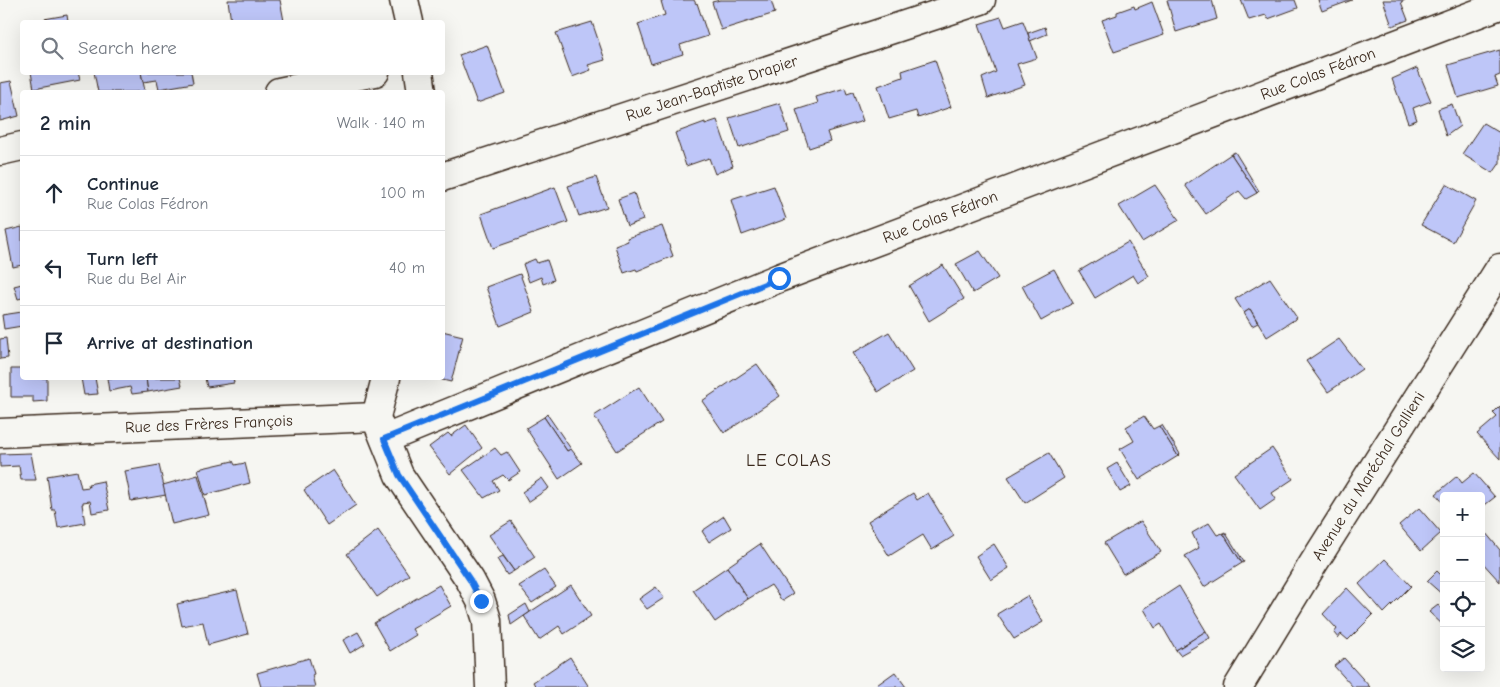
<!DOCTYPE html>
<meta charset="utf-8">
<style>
body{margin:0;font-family:"Comic Neue",sans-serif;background:#f6f6f7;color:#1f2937}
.controls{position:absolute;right:15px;bottom:15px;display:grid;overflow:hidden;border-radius:5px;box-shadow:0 5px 20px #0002}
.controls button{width:45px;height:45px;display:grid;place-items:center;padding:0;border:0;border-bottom:1px solid #e0e1e3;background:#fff;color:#1f2937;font:25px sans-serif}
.stop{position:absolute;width:15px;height:15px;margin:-11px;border:4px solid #1a73e8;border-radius:50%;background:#fff}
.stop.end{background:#1a73e8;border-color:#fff;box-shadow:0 1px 5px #0008}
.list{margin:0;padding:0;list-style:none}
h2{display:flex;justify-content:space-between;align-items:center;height:65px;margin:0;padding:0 20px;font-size:21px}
h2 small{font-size:16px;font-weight:400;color:#747a83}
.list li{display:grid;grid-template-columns:32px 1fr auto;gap:15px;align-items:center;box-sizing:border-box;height:75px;padding:0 20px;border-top:1px solid #e0e1e3}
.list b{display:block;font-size:19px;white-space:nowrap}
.list p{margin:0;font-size:16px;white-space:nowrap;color:#747a83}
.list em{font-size:16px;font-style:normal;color:#747a83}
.icon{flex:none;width:28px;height:28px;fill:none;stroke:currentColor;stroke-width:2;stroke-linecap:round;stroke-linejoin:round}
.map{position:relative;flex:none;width:1500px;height:687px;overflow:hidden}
.search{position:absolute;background:#fff;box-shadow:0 5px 20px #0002;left:20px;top:20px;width:425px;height:55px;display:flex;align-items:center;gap:12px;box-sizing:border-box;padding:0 18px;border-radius:5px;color:#747a83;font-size:19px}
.panel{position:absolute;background:#fff;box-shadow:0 5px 20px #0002;left:20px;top:90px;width:425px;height:290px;border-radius:5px}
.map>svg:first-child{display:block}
</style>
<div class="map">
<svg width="1500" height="687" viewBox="0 0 1500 687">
<rect width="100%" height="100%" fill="#f6f6f2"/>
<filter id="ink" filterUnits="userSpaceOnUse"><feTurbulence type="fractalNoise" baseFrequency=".02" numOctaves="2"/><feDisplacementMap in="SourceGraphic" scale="10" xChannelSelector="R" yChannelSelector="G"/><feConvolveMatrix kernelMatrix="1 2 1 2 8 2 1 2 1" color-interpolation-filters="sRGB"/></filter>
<g filter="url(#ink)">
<g fill="#bec6f8" stroke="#3b2a1e">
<path d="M 228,0 L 280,0 L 284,21 L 276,22 L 231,22 Z"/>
<path d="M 665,0 L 694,0 L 696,4 L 697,3 L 708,36 L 680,45 L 683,54 L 651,64 L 638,24 L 665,15 L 661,1 Z"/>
<path d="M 720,0 L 771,0 L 775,13 L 721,30 L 712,2 Z"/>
<path d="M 1167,0 L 1212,0 L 1217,19 L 1176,32 Z"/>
<path d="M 1241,0 L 1295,0 L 1298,8 L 1268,19 L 1266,15 L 1249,20 Z"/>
<path d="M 1318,0 L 1352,0 L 1322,11 Z"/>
<path d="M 1383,0 L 1405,0 L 1401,2 L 1408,20 L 1392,26 Z"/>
<path d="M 1152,2 L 1164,35 L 1114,52 L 1102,20 L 1117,15 L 1117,12 L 1134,6 L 1135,9 Z"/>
<path d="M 67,15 L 68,22 L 45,22 L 44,19 Z"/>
<path d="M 1001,17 L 1005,27 L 1023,21 L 1037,58 L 1017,64 L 1025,85 L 988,98 L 982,78 L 996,72 L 979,24 Z"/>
<path d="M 592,22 L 605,60 L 588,65 L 591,70 L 572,77 L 556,33 Z"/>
<path d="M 1045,27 L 1047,34 L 1030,41 L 1028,33 Z"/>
<path d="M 487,45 L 505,93 L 477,103 L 459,55 Z"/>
<path d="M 1500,50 L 1500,75 L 1495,77 L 1498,86 L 1458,98 L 1448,65 Z"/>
<path d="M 935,60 L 951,107 L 918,118 L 916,111 L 889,119 L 878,86 L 903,77 L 902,71 Z"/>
<path d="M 1417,68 L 1431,101 L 1413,108 L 1417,120 L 1408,123 L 1392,79 Z"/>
<path d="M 31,72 L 78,72 L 80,80 L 34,89 Z"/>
<path d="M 94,72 L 141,72 L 145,91 L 135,92 L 98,92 Z"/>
<path d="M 141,72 L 191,72 L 193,83 L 159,89 L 157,80 L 143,82 Z"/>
<path d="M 11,81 L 19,116 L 0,121 L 0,83 Z"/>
<path d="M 845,88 L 847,94 L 853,92 L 863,121 L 827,132 L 830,141 L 809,148 L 796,110 L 818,103 L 816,97 Z"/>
<path d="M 780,103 L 789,132 L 739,148 L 729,118 Z"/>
<path d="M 1452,104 L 1460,126 L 1446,136 L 1438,109 Z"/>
<path d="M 717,120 L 733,166 L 715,174 L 709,158 L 686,166 L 675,133 L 705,122 L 705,124 Z"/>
<path d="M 1483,123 L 1500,133 L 1500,163 L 1493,173 L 1462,154 Z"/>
<path d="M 1235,152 L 1259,191 L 1257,193 L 1231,154 Z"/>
<path d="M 1231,154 L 1257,193 L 1246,199 L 1239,191 L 1206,214 L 1185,185 Z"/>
<path d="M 596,177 L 607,207 L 579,216 L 568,186 Z"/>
<path d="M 1446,184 L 1476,201 L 1453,242 L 1421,225 Z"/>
<path d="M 1155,185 L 1179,220 L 1142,242 L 1119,206 Z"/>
<path d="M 774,186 L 786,219 L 742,235 L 731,200 Z"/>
<path d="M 555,187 L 568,222 L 493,248 L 481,214 Z"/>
<path d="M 634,193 L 643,220 L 627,226 L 618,199 Z"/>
<path d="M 662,226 L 673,256 L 637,271 L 636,269 L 624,273 L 615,246 L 628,241 L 627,238 Z"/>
<path d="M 22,227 L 22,265 L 13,267 L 6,231 Z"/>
<path d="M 1128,242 L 1149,276 L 1138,283 L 1133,275 L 1095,298 L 1079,271 Z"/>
<path d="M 980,251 L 998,278 L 973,293 L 956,264 Z"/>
<path d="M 535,259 L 537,263 L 547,260 L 554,280 L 543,284 L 541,277 L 529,282 L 523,264 Z"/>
<path d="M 943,265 L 964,299 L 929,321 L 909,286 Z"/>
<path d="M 1054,269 L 1073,303 L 1041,321 L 1022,286 Z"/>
<path d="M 520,274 L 534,312 L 500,326 L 486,287 Z"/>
<path d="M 1270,278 L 1297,318 L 1267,337 L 1250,309 L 1244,313 L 1235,299 Z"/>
<path d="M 22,284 L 22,298 L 18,299 L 14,286 Z"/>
<path d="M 1250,309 L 1258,323 L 1252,326 L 1244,313 Z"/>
<path d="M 22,312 L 22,326 L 4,329 L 2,315 Z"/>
<path d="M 442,331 L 463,336 L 451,382 L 434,378 L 442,378 Z"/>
<path d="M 889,332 L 913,371 L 878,392 L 853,353 Z"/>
<path d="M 6,338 L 8,358 L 0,359 L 0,339 Z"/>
<path d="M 1339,339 L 1362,369 L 1328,392 L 1306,361 Z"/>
<path d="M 757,364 L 780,396 L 724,433 L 702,401 Z"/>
<path d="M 11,369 L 22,369 L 22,378 L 47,378 L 47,401 L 33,402 L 33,397 L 11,397 Z"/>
<path d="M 81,378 L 95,378 L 98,394 L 84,395 Z"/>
<path d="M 107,378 L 146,378 L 148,392 L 132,394 L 130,387 L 109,391 Z"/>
<path d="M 146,378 L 180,378 L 182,386 L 148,392 Z"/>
<path d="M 205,378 L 233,378 L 234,383 L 207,387 Z"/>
<path d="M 639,387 L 662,422 L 617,451 L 594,416 Z"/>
<path d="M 1500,406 L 1500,459 L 1477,434 L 1497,417 L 1493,413 Z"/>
<path d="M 547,414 L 571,449 L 567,451 L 544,417 Z"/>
<path d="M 1144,416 L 1153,429 L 1159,426 L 1178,456 L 1139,480 L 1120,449 L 1134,441 L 1126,427 Z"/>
<path d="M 544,417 L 567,451 L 571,449 L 582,463 L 559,479 L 526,428 Z"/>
<path d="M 466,425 L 482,448 L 450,474 L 429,447 L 448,433 L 451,436 Z"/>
<path d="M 1162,425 L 1180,454 L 1178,456 L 1159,426 Z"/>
<path d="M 495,448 L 501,455 L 507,452 L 520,472 L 508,480 L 503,475 L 493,481 L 499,490 L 484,498 L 463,470 Z"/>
<path d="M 1272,448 L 1293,479 L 1272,493 L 1276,499 L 1260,510 L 1234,474 Z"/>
<path d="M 31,453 L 36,480 L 21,480 L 19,466 L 0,467 L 0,454 Z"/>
<path d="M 1049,453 L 1064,478 L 1025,503 L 1008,477 Z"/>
<path d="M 233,461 L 235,465 L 245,463 L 250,483 L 205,495 L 198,469 Z"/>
<path d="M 1117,463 L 1131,486 L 1120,492 L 1107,469 Z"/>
<path d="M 159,465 L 166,495 L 131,501 L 125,471 Z"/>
<path d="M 333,470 L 356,505 L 327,525 L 304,490 Z"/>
<path d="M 77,471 L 81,488 L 89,487 L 88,484 L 103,481 L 109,510 L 92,513 L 90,501 L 83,502 L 83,504 L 82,504 L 85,523 L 58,528 L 55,510 L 52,510 L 47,476 Z"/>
<path d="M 1474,473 L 1495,497 L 1481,508 L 1481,496 L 1444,496 L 1444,504 L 1436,494 L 1457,476 L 1462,483 Z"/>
<path d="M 198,475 L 209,515 L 172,524 L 163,485 Z"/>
<path d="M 542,478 L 549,488 L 528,502 L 522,492 Z"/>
<path d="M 913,493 L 917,500 L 928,493 L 954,536 L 932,550 L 923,535 L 889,556 L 868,521 Z"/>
<path d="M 1419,508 L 1441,533 L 1421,551 L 1399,525 Z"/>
<path d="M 724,516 L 731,528 L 709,542 L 702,531 Z"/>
<path d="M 511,521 L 535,557 L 514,571 L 489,535 Z"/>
<path d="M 1141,521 L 1161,552 L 1123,574 L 1104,543 Z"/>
<path d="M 1209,523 L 1217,535 L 1223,533 L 1242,563 L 1204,587 L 1185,556 L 1199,548 L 1192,533 Z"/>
<path d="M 378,530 L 409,575 L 377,597 L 347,554 Z"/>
<path d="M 1225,532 L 1244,562 L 1242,563 L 1223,533 Z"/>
<path d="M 1485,532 L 1500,550 L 1500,582 L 1481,561 L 1481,535 Z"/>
<path d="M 760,544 L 793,594 L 782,601 L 771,585 L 748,599 L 727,567 Z"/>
<path d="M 994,544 L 1009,568 L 991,580 L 976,556 Z"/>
<path d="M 503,556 L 514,571 L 507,575 L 497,559 Z"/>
<path d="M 1385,559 L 1411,586 L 1384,613 L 1359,584 Z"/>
<path d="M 727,567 L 748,599 L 715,622 L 693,590 Z"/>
<path d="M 544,570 L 556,587 L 532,603 L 519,586 Z"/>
<path d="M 1437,571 L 1444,578 L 1444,596 L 1427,581 Z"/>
<path d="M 439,585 L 451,606 L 412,629 L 416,635 L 390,651 L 374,623 Z"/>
<path d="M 571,585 L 591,616 L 564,634 L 559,626 L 539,640 L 524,616 Z"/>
<path d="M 1179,586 L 1206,631 L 1176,650 L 1161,624 L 1155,628 L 1144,609 Z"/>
<path d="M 656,587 L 664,598 L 647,609 L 639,599 Z"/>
<path d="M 1347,588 L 1373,615 L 1348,640 L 1341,634 L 1338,638 L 1334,633 L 1337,629 L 1323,614 Z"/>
<path d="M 237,590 L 248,634 L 208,645 L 203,622 L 182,626 L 177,604 Z"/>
<path d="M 1027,596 L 1043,622 L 1014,639 L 997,614 Z"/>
<path d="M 526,604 L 530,612 L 511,625 L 509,615 Z"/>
<path d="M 1438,605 L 1444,612 L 1444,626 L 1429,612 Z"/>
<path d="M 1206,631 L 1210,638 L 1180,655 L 1176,650 Z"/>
<path d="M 358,632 L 365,644 L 350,653 L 343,640 Z"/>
<path d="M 570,657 L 589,687 L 536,687 L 533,682 Z"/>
<path d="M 309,658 L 314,674 L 312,675 L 315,687 L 261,687 L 257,673 Z"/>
<path d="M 1344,658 L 1370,687 L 1353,687 L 1334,666 Z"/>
<path d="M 895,672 L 906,687 L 874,687 Z"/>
</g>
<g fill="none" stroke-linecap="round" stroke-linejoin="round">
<defs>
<g id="street">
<path d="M 404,0 L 409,22"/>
<path d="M 419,72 L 422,92"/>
<path d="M 279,92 L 375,72"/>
<path d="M 0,151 L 22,146"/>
<path id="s1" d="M 442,177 L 981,0"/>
<path d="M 378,423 L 399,475 L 470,580 L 481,601 L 487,620 L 490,687"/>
<path id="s2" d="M 0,433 L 376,417 L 386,378"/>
<path id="s3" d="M 385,439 L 779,278 L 1500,5"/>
</g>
<g id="secondary">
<path id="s4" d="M 1238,687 L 1313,564 L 1500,268"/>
</g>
</defs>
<use href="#street" stroke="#3b2a1e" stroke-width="31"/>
<use href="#secondary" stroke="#3b2a1e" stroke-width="31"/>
<use href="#street" stroke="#f6f6f2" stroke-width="28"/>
<use href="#secondary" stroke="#f6f6f2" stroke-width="28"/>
</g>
</g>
<g fill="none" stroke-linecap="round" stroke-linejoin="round" filter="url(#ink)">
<path stroke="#1a73e8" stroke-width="6" d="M 481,601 L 470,580 L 399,475 L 384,439 L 779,278"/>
</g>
<g text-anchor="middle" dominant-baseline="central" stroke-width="5" stroke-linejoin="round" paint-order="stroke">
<g font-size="16" fill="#3b2a1e" stroke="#f6f6f2">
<text stroke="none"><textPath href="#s3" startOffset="1002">Rue Colas Fédron</textPath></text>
<text stroke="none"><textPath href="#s1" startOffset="284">Rue Jean-Baptiste Drapier</textPath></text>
<text stroke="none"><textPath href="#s3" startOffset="598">Rue Colas Fédron</textPath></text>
<text stroke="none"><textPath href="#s2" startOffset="209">Rue des Frères François</textPath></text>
<text stroke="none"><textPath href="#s4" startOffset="248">Avenue du Maréchal Gallieni</textPath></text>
</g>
<g font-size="18" letter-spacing="1" fill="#3b2a1e" stroke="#f6f6f2">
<text x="789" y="460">LE COLAS</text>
</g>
</g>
</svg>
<div class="controls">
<button>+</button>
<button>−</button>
<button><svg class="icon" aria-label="locate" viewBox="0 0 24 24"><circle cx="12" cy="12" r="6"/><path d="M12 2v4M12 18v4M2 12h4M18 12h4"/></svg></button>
<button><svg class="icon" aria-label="layers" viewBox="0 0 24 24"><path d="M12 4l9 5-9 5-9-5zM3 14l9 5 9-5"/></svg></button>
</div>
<div class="stop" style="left:779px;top:278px"></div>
<div class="stop end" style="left:481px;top:601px"></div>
<div class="search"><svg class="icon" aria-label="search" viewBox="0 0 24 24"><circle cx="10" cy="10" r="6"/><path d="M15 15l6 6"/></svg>Search here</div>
<section class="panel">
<h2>2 min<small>Walk · 140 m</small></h2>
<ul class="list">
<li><svg class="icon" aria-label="ahead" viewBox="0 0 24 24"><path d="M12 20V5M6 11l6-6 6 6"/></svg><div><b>Continue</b><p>Rue Colas Fédron</p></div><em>100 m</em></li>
<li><svg class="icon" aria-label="left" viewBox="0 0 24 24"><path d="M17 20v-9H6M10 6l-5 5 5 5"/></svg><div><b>Turn left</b><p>Rue du Bel Air</p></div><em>40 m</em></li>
<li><svg class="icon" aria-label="arrive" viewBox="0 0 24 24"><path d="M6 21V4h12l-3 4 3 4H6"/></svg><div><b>Arrive at destination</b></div></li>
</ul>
</section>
</div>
